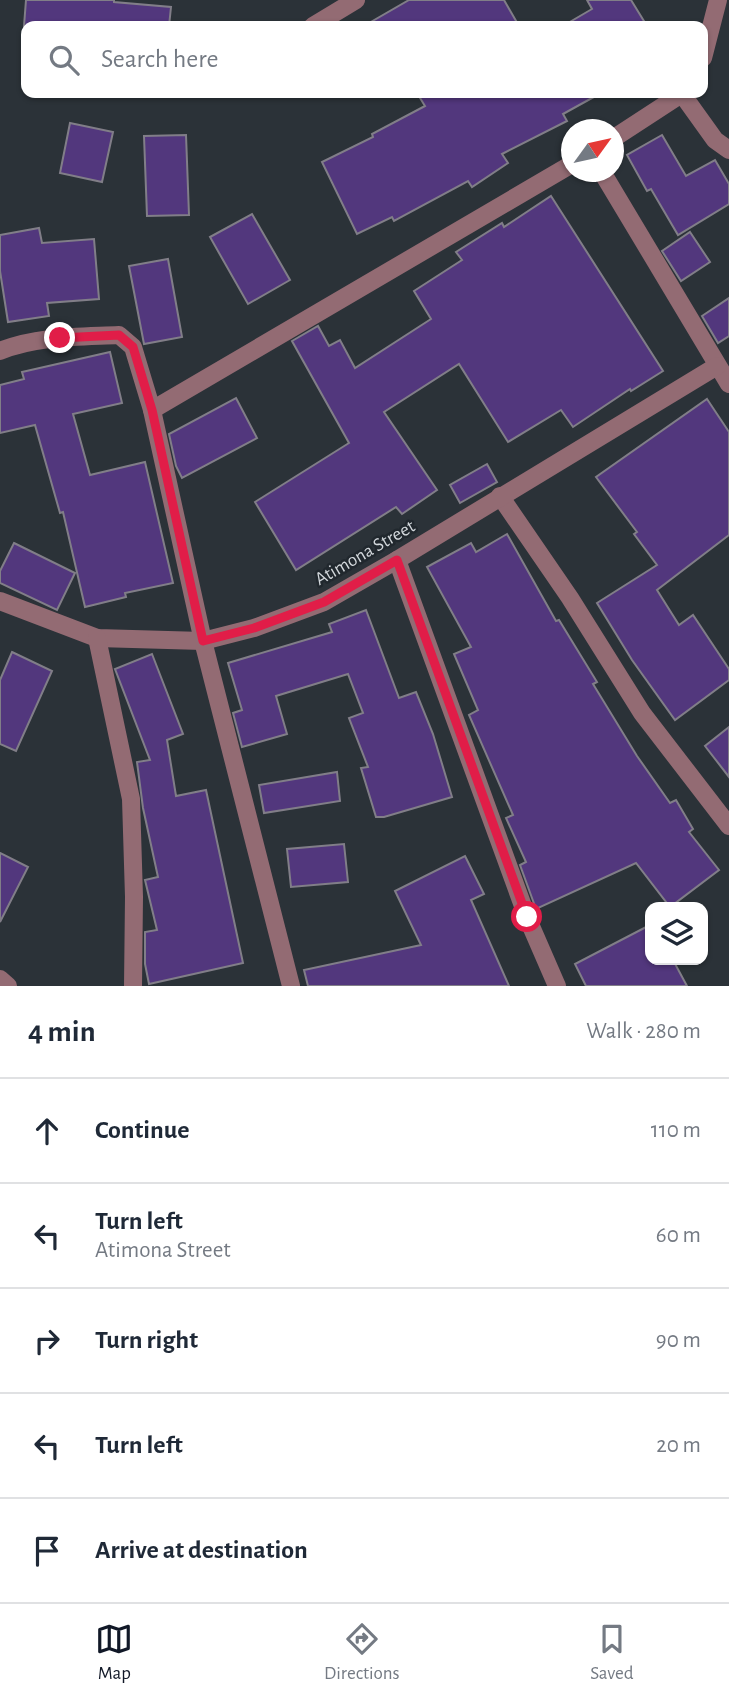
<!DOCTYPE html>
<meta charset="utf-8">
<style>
body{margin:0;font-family:"Alegreya Sans",sans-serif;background:#f6f6f7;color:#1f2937}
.controls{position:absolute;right:21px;bottom:21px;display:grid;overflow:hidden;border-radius:14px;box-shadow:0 2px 5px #0004}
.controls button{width:63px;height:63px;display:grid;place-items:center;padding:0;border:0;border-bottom:2px solid #e0e1e3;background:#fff;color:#1f2937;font:35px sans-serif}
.compass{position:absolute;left:561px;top:119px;width:63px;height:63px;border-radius:50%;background:#fff;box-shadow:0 2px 5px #0004;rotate:57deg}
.stop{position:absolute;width:21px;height:21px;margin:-16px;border:5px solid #e11d48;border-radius:50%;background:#fff}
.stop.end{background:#e11d48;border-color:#fff;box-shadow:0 2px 7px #0008}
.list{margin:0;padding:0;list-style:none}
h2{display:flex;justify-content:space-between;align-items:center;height:91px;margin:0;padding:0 28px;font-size:30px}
h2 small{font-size:23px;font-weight:400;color:#747a83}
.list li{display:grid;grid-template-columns:46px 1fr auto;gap:21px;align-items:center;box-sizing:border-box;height:105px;padding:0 28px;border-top:2px solid #e0e1e3}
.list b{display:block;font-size:26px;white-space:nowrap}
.list p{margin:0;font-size:23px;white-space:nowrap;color:#747a83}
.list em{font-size:23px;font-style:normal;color:#747a83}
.icon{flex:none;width:38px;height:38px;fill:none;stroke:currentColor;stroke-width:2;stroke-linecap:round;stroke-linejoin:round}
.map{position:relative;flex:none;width:729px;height:986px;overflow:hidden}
.search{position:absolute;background:#fff;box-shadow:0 2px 5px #0004;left:21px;right:21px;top:21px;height:77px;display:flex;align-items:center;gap:18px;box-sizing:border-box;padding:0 24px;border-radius:14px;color:#747a83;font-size:26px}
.sheet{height:616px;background:#fff}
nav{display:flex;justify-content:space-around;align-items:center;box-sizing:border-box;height:98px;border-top:2px solid #e0e1e3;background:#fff;font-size:19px;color:#747a83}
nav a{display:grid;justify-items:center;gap:4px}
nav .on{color:#111827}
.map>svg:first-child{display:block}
</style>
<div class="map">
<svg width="729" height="986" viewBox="0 0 729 986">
<rect width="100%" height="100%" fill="#2b3238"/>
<g fill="#52377d" stroke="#817e88" stroke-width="2">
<path d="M 26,0 L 114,0 L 114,2 L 171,7 L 169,26 L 24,26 Z"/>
<path d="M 409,0 L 504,0 L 519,26 L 364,26 Z"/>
<path d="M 587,0 L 631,0 L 647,26 L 563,26 L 592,9 Z"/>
<path d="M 417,93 L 601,93 L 563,114 L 567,121 L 502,154 L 508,163 L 472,187 L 468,181 L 394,221 L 392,217 L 357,234 L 322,162 L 373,137 L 372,134 L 425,106 Z"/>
<path d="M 70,123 L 113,132 L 102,182 L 60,173 Z"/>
<path d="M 186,135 L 189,215 L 147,216 L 144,136 Z"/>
<path d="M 662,135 L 686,176 L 715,160 L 729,184 L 729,204 L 678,235 L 651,189 L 647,191 L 627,155 Z"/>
<path d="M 551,196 L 663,371 L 631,391 L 630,389 L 573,427 L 561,410 L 508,442 L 459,364 L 384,412 L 437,490 L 402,514 L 396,507 L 296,570 L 255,502 L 349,443 L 292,341 L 318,326 L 329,346 L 340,340 L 355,368 L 431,319 L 414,291 L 462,260 L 456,252 L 502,223 L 504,227 Z"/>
<path d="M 252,214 L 290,280 L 248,304 L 210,237 Z"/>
<path d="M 39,228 L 42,243 L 94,239 L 99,299 L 47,303 L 49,316 L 8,322 L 0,271 L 0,235 Z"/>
<path d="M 690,232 L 710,262 L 681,281 L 662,251 Z"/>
<path d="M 168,259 L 182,337 L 144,344 L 129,266 Z"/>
<path d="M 729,298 L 729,336 L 718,343 L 702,316 Z"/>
<path d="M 110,352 L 122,403 L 73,414 L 90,475 L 145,462 L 173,583 L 125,593 L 126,597 L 85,607 L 63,512 L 60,513 L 35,425 L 0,433 L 0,385 L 24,379 L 22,372 Z"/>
<path d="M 236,398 L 257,438 L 182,478 L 176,466 L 169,434 Z"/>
<path d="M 707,399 L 729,432 L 729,535 L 657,590 L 679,625 L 693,615 L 729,669 L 729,680 L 675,720 L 632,660 L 597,603 L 657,565 L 634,534 L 637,532 L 596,477 Z"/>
<path d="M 487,464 L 497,482 L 460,503 L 450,485 Z"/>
<path d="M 507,534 L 556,621 L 559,620 L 597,682 L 593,684 L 637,756 L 670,803 L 676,800 L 693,829 L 689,832 L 719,870 L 670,907 L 636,863 L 536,909 L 520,865 L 526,862 L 506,818 L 513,815 L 469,715 L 478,710 L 454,654 L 471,647 L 427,567 L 471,543 L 476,552 Z"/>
<path d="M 14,543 L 75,573 L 57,610 L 0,583 L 0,571 Z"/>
<path d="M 366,610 L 399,698 L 416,692 L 433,734 L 452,797 L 384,817 L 376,817 L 361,768 L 368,767 L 349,718 L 363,713 L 348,674 L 276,696 L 287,734 L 242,747 L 233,713 L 242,710 L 228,663 L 332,632 L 329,624 Z"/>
<path d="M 12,652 L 52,671 L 16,751 L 0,744 L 0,680 Z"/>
<path d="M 152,654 L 183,734 L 167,740 L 176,796 L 206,790 L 243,963 L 149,984 L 145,964 L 145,932 L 157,930 L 145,880 L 158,877 L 143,808 L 137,762 L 150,760 L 115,669 Z"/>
<path d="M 729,727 L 729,777 L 705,746 Z"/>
<path d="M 337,772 L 340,801 L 264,813 L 259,785 Z"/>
<path d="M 344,844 L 348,882 L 291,887 L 287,849 Z"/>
<path d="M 0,853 L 28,867 L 0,922 Z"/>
<path d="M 465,856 L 484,894 L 471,900 L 509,986 L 308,986 L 304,970 L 421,945 L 395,891 Z"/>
<path d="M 650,925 L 650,960 L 673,960 L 687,986 L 586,986 L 575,964 Z"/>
</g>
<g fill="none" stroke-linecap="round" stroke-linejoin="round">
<g stroke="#936b73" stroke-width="18">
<path d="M 313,26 L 356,0"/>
<path d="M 703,58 L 718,0"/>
<path d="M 682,94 L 715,140 L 729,150"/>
<path d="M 614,138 L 683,93"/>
<path d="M 602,172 L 729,384"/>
<path d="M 0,351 C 37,336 79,337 119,335 L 133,347 L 152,410 L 203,641 L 291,986"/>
<path d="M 152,410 L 572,164"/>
<path d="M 500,496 L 570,598 L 642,713 L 729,826"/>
<path d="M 397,560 L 527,917 L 557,986"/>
<path d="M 0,601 L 97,638 L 203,641 L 254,628 L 324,602 L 397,560 L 717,366"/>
<path d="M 97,638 L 131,799 L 134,897 L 133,986"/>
<path d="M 0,979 L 8,986"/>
</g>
</g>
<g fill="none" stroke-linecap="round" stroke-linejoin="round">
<path stroke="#e11d48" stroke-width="9" d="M 60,338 L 119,335 L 133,347 L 152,410 L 203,641 L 254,628 L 324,602 L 397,560 L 527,917"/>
</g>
<g text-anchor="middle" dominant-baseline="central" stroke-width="5" stroke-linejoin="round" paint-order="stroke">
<g font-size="19" fill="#d2d7db" stroke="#21282e">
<text transform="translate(365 553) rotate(-30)">Atimona Street</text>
</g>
</g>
</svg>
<div class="controls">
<button><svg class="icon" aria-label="layers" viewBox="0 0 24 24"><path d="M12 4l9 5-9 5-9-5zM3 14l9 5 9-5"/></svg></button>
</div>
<svg class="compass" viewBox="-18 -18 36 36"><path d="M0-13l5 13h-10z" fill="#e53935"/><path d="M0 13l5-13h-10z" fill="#747a83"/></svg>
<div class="stop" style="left:527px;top:917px"></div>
<div class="stop end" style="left:60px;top:338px"></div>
<div class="search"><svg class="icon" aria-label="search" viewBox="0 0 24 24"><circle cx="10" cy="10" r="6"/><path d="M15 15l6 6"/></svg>Search here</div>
</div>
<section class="sheet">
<h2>4 min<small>Walk · 280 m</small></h2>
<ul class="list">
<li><svg class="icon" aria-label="ahead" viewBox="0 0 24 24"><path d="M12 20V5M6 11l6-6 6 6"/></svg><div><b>Continue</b></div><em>110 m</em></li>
<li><svg class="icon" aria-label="left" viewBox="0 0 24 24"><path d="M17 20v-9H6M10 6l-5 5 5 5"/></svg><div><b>Turn left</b><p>Atimona Street</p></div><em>60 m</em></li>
<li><svg class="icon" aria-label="right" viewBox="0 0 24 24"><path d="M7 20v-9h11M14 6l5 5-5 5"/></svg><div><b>Turn right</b></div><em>90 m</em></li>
<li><svg class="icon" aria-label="left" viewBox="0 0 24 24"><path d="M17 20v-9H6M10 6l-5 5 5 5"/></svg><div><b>Turn left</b></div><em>20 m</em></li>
<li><svg class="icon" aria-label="arrive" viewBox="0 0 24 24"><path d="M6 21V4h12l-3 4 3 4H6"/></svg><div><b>Arrive at destination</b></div></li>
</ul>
</section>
<nav>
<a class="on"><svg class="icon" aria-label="map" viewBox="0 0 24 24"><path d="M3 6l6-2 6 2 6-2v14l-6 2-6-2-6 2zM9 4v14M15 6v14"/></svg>Map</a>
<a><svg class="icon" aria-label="directions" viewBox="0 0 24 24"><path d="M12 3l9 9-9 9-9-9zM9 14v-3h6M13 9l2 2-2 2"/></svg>Directions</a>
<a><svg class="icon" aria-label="saved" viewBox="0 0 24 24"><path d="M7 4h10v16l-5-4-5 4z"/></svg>Saved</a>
</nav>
